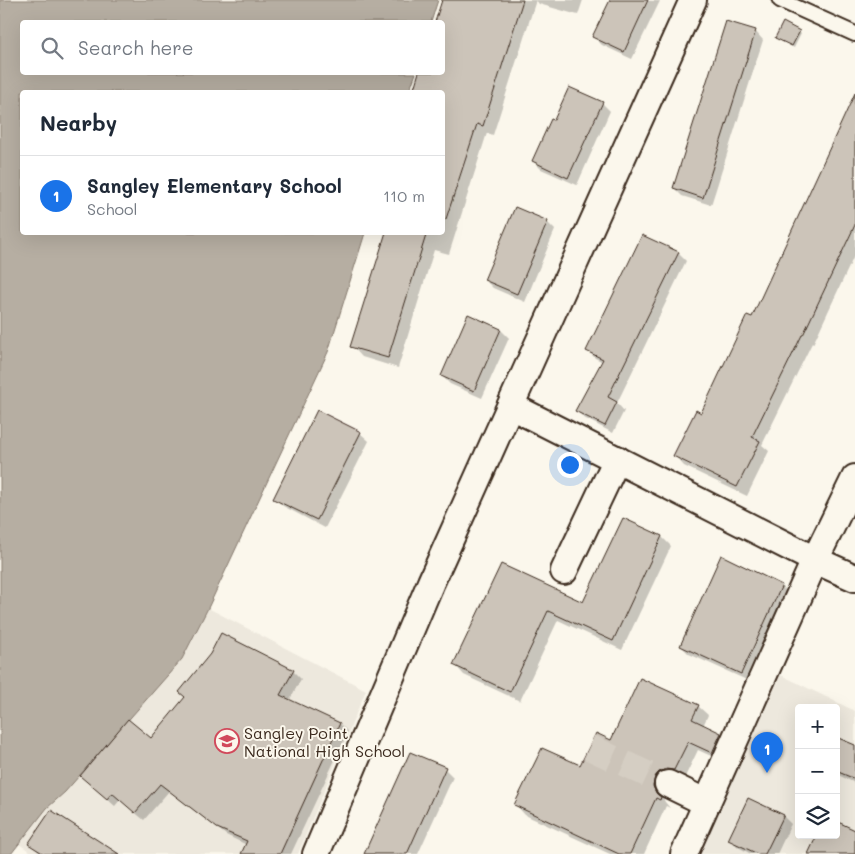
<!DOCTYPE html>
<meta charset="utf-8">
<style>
body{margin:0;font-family:Mali,sans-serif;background:#f6f6f7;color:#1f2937}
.controls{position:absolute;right:15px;bottom:15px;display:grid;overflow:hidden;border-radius:5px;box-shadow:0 5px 20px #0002}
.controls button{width:45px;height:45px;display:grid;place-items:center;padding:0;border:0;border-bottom:1px solid #e0e1e3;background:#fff;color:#1f2937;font:25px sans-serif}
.you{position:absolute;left:569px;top:464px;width:18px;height:18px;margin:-12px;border:4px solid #fff;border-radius:50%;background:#1a73e8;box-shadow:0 0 0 8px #1a73e833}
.badge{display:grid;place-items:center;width:32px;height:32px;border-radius:50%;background:#1a73e8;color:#fff;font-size:16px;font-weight:700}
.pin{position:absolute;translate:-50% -41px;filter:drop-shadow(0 1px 2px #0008)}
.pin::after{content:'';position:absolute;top:26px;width:18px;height:15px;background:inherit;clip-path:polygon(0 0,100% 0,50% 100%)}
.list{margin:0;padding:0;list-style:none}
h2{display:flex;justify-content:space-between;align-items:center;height:65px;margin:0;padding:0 20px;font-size:21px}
h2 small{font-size:16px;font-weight:400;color:#747a83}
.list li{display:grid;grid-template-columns:32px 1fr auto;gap:15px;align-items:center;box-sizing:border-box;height:80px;padding:0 20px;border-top:1px solid #e0e1e3}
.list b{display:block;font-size:19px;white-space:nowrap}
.list p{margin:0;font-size:16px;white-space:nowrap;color:#747a83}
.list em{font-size:16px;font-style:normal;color:#747a83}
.icon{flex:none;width:28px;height:28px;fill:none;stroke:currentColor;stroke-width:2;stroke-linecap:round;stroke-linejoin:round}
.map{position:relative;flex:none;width:855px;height:854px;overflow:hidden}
.search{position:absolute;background:#fff;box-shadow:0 5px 20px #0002;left:20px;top:20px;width:425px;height:55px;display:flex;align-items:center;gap:12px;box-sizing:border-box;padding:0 18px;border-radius:5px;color:#747a83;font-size:19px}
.panel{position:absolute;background:#fff;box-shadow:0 5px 20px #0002;left:20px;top:90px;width:425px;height:145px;border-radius:5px}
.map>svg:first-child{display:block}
</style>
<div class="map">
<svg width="855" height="854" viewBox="0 0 855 854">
<rect width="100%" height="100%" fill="#fbf7ec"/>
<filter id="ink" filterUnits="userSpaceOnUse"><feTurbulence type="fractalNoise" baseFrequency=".02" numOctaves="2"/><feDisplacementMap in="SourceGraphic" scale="10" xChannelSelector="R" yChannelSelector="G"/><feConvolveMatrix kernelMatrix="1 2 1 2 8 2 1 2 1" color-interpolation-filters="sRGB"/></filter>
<g filter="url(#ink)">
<g fill="#ede8dd" fill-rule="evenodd">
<path d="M 208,608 L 366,690 L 298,854 L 34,854 L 19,844 L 47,808 L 65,792 L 182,659 Z"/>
<path d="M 781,675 L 855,711 L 855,854 L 698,854 ZM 799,708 L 836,708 L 836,835 L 799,835 Z"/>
</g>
<path fill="#b6aea2" stroke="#85796d" d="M 0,0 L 438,0 L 431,22 L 22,22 L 22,72 L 416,73 L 409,92 L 22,92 L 22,232 L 365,233 L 328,352 L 208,608 L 182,659 L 65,792 L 47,808 L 11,854 L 0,854 Z"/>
<g fill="#0003">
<path d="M 443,0 L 583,0 L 578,15 L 539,4 L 536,0 L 493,135 L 487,133 L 449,254 L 434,250 L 398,368 L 362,357 L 352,346 L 387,235 L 382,232 L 442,232 L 442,92 L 414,92 L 421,72 L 442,72 L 442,22 L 436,22 Z"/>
<path d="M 611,0 L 660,1 L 632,59 L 602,45 L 594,37 Z"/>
<path d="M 755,31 L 763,40 L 711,205 L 682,196 L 674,188 Z"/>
<path d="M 799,32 L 801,34 L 794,48 L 777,38 Z"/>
<path d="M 602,103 L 610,111 L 577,185 L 541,169 L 533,161 L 554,121 Z"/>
<path d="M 855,107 L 855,254 L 813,344 L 812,343 L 762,445 L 769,451 L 747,496 L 684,466 L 675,456 L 701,414 L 752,319 Z"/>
<path d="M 547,222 L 555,230 L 525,302 L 493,288 L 485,280 Z"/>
<path d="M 643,236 L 678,253 L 686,261 L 617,403 L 624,411 L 613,433 L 584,418 L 576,410 L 603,362 L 595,358 L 587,350 Z"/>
<path d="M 501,330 L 509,338 L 482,398 L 450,384 L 442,376 Z"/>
<path d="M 360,433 L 369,441 L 325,528 L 283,506 L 275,498 Z"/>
<path d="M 624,519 L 662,537 L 671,546 L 622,650 L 558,620 L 520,701 L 464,675 L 455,665 L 502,565 L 584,604 Z"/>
<path d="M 781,586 L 789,594 L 749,681 L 689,654 L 681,646 Z"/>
<path d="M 293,671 L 301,679 L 289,701 L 340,724 L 348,732 L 291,854 L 242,854 L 247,845 L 226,835 L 169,791 L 144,820 L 120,800 L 115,806 L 81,776 Z"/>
<path d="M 698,706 L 708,715 L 703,726 L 721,734 L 730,743 L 722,761 L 698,750 L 684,779 L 664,787 L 662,796 L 665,802 L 670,808 L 666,806 L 644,854 L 610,854 L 525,815 L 516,805 L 581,767 L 611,742 Z"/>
<path d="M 836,738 L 855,747 L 855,783 L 836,774 Z"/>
<path d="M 445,769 L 453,777 L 418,854 L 366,854 Z"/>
<path d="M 783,816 L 791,824 L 777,854 L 751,854 L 738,847 L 730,839 Z"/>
<path d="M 30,844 L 117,854 L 41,854 Z"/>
</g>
<g fill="#ccc4b9" stroke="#3b2a1e">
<path d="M 442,0 L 523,0 L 483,126 L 477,124 L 446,219 L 442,219 L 442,92 L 413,92 L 419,72 L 442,72 L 442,22 L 435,22 Z"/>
<path d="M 610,0 L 648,0 L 624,52 L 592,37 Z"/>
<path d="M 726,21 L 756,30 L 703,198 L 673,188 Z"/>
<path d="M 783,22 L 800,31 L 792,46 L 775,38 Z"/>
<path d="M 569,87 L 603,102 L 568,178 L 532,161 L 551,119 L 554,120 Z"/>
<path d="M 855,93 L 855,225 L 803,335 L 802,335 L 752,437 L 760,441 L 737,487 L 673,456 L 696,410 L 701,413 L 747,315 L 752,317 Z"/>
<path d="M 515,207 L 548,221 L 517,294 L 484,280 Z"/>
<path d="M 386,232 L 427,232 L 388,358 L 350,347 Z"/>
<path d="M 642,235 L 679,252 L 608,397 L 617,402 L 605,426 L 575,411 L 603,359 L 586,351 Z"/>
<path d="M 468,314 L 501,329 L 474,391 L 441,376 Z"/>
<path d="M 317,410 L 361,432 L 317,520 L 273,499 Z"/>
<path d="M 623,518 L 662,536 L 613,641 L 548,611 L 510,692 L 453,665 L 501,564 L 583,602 Z"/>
<path d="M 721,555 L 782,585 L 741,674 L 680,646 Z"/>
<path d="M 221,633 L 294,670 L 280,695 L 340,723 L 280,854 L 241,854 L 247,841 L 217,828 L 160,784 L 135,813 L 112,793 L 107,799 L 80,776 L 128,719 L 151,738 L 185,697 L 179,692 L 210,654 Z"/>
<path d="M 640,678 L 699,705 L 692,719 L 721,733 L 712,753 L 688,742 L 674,770 L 666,769 L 659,772 L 655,777 L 653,786 L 656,793 L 661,797 L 660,800 L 656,798 L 630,854 L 619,854 L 514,805 L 542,748 L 580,765 L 596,733 L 611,740 Z"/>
<path d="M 836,737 L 855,745 L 855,779 L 836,771 Z"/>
<path d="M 410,752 L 446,767 L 407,854 L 364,854 Z"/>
<path d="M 748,798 L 784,815 L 765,854 L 758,854 L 728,840 Z"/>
<path d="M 51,810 L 119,854 L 44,854 L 28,844 Z"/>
<path d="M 836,821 L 855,830 L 855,854 L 808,854 L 817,835 L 836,835 Z"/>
</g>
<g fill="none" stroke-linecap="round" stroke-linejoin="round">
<path stroke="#d5cec3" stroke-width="26" stroke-dasharray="26 13" stroke-linecap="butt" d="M 589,747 L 668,784"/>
<defs>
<path id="service" d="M 780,0 L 855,34"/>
<g id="minor">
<path d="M 511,406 L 815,560 L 855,578"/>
<path d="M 564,571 L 617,459"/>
<path d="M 668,784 L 707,803"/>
<path d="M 316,854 L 431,582 L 693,0"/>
<path d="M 684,854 L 815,560 L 855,478"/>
</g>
</defs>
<use href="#service" stroke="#3b2a1e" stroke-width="18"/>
<use href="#minor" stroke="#3b2a1e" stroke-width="30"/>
<use href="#service" stroke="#fbf7ec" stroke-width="14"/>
<use href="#minor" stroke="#fbf7ec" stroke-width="26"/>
</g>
</g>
<defs>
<symbol id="school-ring" viewBox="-11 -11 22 22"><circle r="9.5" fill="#fbf7ec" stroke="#d1495b" stroke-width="1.5"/><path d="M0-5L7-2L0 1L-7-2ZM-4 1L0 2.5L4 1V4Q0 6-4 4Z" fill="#d1495b"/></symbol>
</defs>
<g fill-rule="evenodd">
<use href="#school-ring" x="213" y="727" width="28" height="28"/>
</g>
<g text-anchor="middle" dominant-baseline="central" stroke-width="4" stroke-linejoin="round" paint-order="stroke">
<g font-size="16" fill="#3b2a1e" stroke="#fbf7ec" text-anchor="start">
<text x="244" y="732">Sangley Point<tspan x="244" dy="18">National High School</tspan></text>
</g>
</g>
</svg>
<div class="controls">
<button>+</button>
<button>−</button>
<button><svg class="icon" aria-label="layers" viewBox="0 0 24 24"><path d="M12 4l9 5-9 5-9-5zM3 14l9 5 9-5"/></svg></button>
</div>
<div class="you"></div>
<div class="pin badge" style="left:767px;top:773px">1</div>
<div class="search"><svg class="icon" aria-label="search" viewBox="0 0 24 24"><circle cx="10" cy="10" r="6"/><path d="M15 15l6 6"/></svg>Search here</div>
<section class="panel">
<h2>Nearby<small></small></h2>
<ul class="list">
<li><span class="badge">1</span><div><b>Sangley Elementary School</b><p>School</p></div><em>110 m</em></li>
</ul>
</section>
</div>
